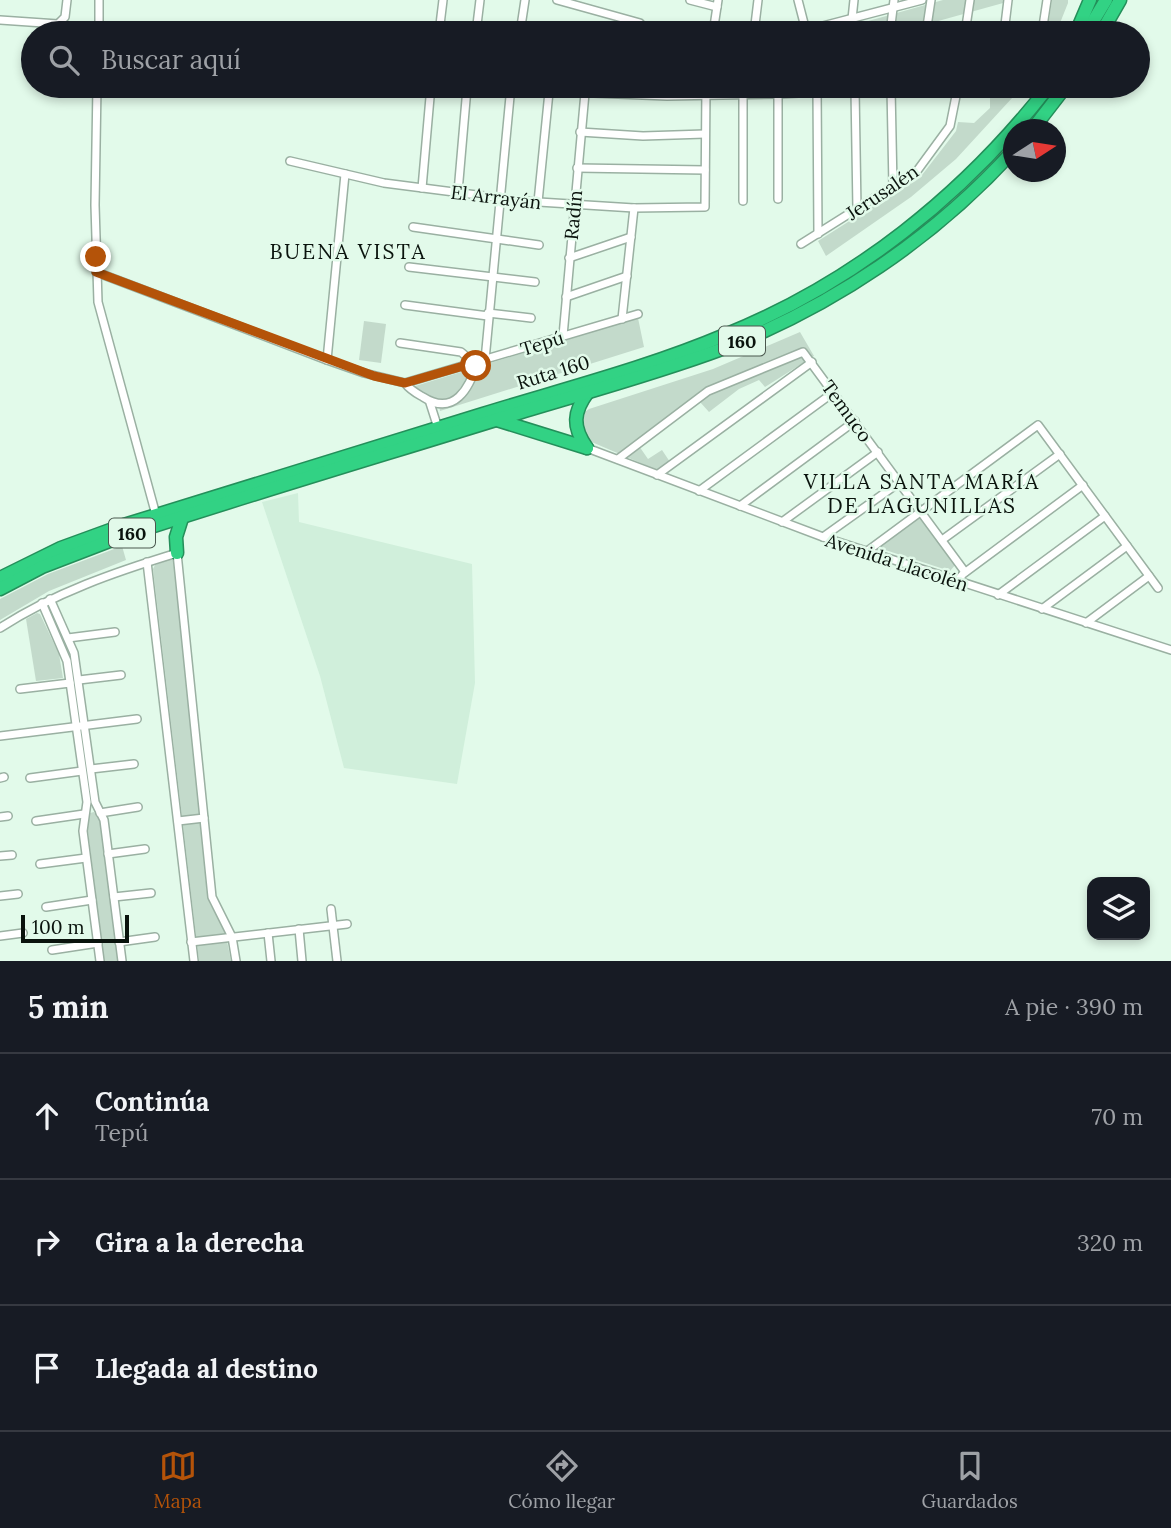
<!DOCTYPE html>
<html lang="es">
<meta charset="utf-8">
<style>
body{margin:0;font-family:Lora,serif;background:#20242c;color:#f1f3f6}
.controls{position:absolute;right:21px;bottom:21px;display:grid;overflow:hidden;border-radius:14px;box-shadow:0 4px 10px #0003}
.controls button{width:63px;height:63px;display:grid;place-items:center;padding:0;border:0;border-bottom:2px solid #363941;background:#171b24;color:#f1f3f6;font:35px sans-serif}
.compass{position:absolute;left:1003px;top:119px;width:63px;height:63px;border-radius:50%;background:#171b24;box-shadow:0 4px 10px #0003;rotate:78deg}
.scale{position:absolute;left:21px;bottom:18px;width:108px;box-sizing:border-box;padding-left:7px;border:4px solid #0a130d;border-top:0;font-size:19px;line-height:24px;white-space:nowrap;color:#0a130d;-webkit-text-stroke:5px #e2faea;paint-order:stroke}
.stop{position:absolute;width:21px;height:21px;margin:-16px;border:5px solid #b45309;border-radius:50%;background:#fff}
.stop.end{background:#b45309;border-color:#fff;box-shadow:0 2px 7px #0008}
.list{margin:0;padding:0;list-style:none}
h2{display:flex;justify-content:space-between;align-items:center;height:91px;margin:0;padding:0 28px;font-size:30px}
h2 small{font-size:23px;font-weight:400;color:#9ea1a6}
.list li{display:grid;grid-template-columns:46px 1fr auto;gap:21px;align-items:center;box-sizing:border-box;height:126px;padding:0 28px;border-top:2px solid #363941}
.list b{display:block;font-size:26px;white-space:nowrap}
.list p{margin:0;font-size:23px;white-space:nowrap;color:#9ea1a6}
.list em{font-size:23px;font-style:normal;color:#9ea1a6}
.icon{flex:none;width:38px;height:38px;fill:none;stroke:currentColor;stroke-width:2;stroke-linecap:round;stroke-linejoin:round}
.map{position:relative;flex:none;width:1171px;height:961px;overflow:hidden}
.search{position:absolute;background:#171b24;box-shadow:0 4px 10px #0003;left:21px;right:21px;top:21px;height:77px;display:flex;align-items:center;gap:18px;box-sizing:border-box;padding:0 24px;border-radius:38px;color:#9ea1a6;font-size:26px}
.sheet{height:469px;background:#171b24}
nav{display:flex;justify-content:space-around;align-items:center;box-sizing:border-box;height:98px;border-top:2px solid #363941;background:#171b24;font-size:19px;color:#9ea1a6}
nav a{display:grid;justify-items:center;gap:4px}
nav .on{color:#b45309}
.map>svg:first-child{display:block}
</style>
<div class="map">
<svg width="1171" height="961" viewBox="0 0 1171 961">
<rect width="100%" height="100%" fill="#e2faea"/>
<path fill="#d0efdb" d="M 298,493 L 299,522 L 472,564 L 475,683 L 457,784 L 344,768 L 320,676 L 262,502 Z"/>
<g fill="#c3dacb">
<path d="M 943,0 L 1014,0 L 895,33 L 850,33 L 854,25 Z"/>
<path d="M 1052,0 L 1068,0 L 1068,3 L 1056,33 L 1047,33 Z"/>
<path d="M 532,86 L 806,86 L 641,91 Z"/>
<path d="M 1002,86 L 1023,86 L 956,159 L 911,197 L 826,256 L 818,241 L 922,175 L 956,131 L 958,122 L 974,123 L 990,108 L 990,91 Z"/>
<path d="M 638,318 L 644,347 L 440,411 L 438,400 L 412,387 Z"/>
<path d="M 364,321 L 386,324 L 381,363 L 359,360 Z"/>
<path d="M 800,332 L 814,356 L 765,387 L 759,380 L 739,389 L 709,412 L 700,402 L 639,446 L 648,459 L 662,450 L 670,462 L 657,470 L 587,440 L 581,427 L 582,414 L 589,409 L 713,369 Z"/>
<path d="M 918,516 L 956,564 L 950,571 L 876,547 Z"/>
<path d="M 122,546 L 126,560 L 49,591 L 0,620 L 0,599 L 48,574 Z"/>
<path d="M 171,559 L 175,561 L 207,892 L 210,904 L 225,931 L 231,961 L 199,961 L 153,569 L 155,565 Z"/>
<path d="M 37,613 L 40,614 L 59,654 L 63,678 L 36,681 L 26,619 Z"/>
<path d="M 94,812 L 99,817 L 101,827 L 118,961 L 104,961 L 87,824 L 90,813 Z"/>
</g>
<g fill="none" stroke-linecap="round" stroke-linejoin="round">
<defs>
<g id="street">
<path d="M 557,0 L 640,23 L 649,33"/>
<path d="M 690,0 L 717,7"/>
<path d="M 798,0 L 806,31"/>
<path d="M 0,20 L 58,24 L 65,17 L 67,0"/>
<path d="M 99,33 L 99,0"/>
<path d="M 439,33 L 443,0"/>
<path d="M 476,33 L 480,0"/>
<path d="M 520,33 L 525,0"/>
<path d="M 713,33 L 718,0"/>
<path d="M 754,33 L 758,0"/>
<path d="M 796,33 L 922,0"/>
<path d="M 844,33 L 852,19 L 854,0"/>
<path d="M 890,33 L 894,0"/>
<path d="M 926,33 L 931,0"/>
<path d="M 965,33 L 970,0"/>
<path d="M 1004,33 L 1008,0"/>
<path d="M 1042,33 L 1047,0"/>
<path d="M 97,86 L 95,205 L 98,302 L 156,515"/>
<path d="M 423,86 L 667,96 L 778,94 L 943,86"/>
<path d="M 817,88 L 818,234"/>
<path d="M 891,88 L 893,187"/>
<path d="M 855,89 L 857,210"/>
<path d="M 778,94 L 778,199"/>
<path d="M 580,132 L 643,136 L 705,134"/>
<path d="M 290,161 L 384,183 L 523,201 L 634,208 L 705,207 L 706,86"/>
<path d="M 577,168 L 705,170"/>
<path d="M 422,188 L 431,86"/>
<path d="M 458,192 L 467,88"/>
<path d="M 743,201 L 743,95"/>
<path d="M 538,202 L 549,92"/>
<path d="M 413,227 L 539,245"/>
<path d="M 801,244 L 917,171 L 950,126 L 958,86"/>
<path d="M 569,258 L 631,237"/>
<path d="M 409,267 L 535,282"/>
<path d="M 96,272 L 327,360 L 364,373 L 405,383 C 410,390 416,393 423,397 C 454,417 470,388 477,362"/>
<path d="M 566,297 L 627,276"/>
<path d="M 405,305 L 488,316"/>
<path d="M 488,313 L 531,318"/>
<path d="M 622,319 L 634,208"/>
<path d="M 563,336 L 585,93"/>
<path d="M 400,343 L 461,352 L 467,357 L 470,364"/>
<path d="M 327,360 L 345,174"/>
<path d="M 485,360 L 511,86"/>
<path d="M 405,383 L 638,314"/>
<path d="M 430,403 L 438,428"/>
<path d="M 587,448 L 823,537 L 1171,650"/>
<path d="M 618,459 L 708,391 L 803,352 L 965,572"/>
<path d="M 657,475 L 812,362"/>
<path d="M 699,491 L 834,392"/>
<path d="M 740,506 L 855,421"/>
<path d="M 782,522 L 878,452"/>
<path d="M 823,537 L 900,482"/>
<path d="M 942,540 L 1060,454"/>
<path d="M 866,552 L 1038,425 L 1158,588"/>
<path d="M 147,562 L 194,961"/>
<path d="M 957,581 L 963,574 L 1083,485"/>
<path d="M 998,595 L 1105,516"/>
<path d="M 50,599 L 74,653 L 95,802 L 104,820 L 122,961"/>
<path d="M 42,603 L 67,661 L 87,802 L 83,831 L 100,961"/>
<path d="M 1042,609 L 1127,546"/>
<path d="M 1086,623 L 1149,576"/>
<path d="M 0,628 C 54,593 115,572 177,553 L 212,897 L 232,937 L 236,961"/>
<path d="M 68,638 L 115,632"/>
<path d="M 79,680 L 121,675"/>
<path d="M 20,689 L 70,683"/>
<path d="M 0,736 L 137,719"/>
<path d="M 91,769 L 134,764"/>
<path d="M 0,778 L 4,777"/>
<path d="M 30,778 L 82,771"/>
<path d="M 100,813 L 138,807"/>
<path d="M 0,817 L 8,816"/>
<path d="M 36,821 L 84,814"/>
<path d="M 178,821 L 204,818"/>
<path d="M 108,854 L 145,849"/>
<path d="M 0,856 L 12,855"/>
<path d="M 40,864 L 86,858"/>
<path d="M 0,896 L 18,894"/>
<path d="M 114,897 L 151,893"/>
<path d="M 46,907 L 92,900"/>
<path d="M 331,909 L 337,961"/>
<path d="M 299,929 L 302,961"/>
<path d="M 268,933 L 271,961"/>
<path d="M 0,936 L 23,933"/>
<path d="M 119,942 L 155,937"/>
<path d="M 191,942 L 347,924"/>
<path d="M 52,950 L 98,943"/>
</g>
<g id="highway">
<path d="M 1076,33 L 1090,0"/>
<path d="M 1086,33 L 1106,0"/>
<path d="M 1101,33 L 1120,0"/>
<path d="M 1032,130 L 1066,86"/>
<path d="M 497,420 L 587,448"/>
<path d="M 587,448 C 572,427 573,412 588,392"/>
<path d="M 177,553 L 176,537 L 182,518"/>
<path d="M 0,578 L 61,548 L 124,525 C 244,487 364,451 483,414 C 564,389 647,368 725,335 C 854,283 964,195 1049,86"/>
<path d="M 0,589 L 42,567 L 120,537 C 251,494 383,455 515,414 C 584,393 655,374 722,349 C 833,306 934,238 1014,150"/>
</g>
</defs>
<use href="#street" stroke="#9ab0a2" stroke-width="10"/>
<use href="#highway" stroke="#248f5a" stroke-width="15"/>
<use href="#street" stroke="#fff" stroke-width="7"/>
<use href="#highway" stroke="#32d284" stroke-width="12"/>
</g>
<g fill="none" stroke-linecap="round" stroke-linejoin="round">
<path stroke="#b45309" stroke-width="9" d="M 96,257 L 96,272 L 374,376 L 405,383 L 477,362 L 476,366"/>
</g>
<g text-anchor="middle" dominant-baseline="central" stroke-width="5" stroke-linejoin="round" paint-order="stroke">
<g fill="#e2faea" stroke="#4b584f" stroke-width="2">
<rect x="719" y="326.5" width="46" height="29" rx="5"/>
<rect x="109" y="518.5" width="46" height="29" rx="5"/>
</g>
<g font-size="18" font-weight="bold" fill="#0a130d">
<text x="742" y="341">160</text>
<text x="132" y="533">160</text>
</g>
<g font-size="19" fill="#0a130d" stroke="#e2faea">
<text transform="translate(882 192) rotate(-34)">Jerusalén</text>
<text transform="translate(496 197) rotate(7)">El Arrayán</text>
<text transform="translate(573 215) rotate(-85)">Radín</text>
<text transform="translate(542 343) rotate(-17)">Tepú</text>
<text transform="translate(553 372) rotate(-17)">Ruta 160</text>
<text transform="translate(847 411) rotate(54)">Temuco</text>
<text transform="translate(897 562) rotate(18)">Avenida Llacolén</text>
</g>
<g font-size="21" letter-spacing="2" fill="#0a130d" stroke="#e2faea">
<text x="348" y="251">BUENA VISTA</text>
<text x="922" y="481">VILLA SANTA MARÍA<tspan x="922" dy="24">DE LAGUNILLAS</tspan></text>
</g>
</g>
</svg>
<div class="controls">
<button><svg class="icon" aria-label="layers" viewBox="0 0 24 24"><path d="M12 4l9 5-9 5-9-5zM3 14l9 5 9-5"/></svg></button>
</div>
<svg class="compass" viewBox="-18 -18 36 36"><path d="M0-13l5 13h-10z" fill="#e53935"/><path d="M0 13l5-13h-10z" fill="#9ea1a6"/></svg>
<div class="scale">100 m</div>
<div class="stop" style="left:476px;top:366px"></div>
<div class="stop end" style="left:96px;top:257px"></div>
<div class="search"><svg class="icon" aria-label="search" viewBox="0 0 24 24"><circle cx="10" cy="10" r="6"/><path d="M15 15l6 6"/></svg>Buscar aquí</div>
</div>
<section class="sheet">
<h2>5 min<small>A pie · 390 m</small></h2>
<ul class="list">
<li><svg class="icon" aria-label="ahead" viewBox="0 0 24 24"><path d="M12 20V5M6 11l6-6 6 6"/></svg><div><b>Continúa</b><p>Tepú</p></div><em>70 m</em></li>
<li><svg class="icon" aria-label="right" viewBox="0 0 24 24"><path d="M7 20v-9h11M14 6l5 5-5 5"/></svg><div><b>Gira a la derecha</b></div><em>320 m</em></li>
<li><svg class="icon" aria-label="arrive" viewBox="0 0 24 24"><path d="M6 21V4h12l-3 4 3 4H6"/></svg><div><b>Llegada al destino</b></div></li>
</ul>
</section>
<nav>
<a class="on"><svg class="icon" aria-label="map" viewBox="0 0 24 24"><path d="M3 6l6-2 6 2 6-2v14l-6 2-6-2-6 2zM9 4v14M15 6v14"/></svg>Mapa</a>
<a><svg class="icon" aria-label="directions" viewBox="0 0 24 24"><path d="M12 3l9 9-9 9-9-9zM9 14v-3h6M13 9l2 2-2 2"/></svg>Cómo llegar</a>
<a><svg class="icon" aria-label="saved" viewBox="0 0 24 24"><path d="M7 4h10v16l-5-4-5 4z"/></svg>Guardados</a>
</nav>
